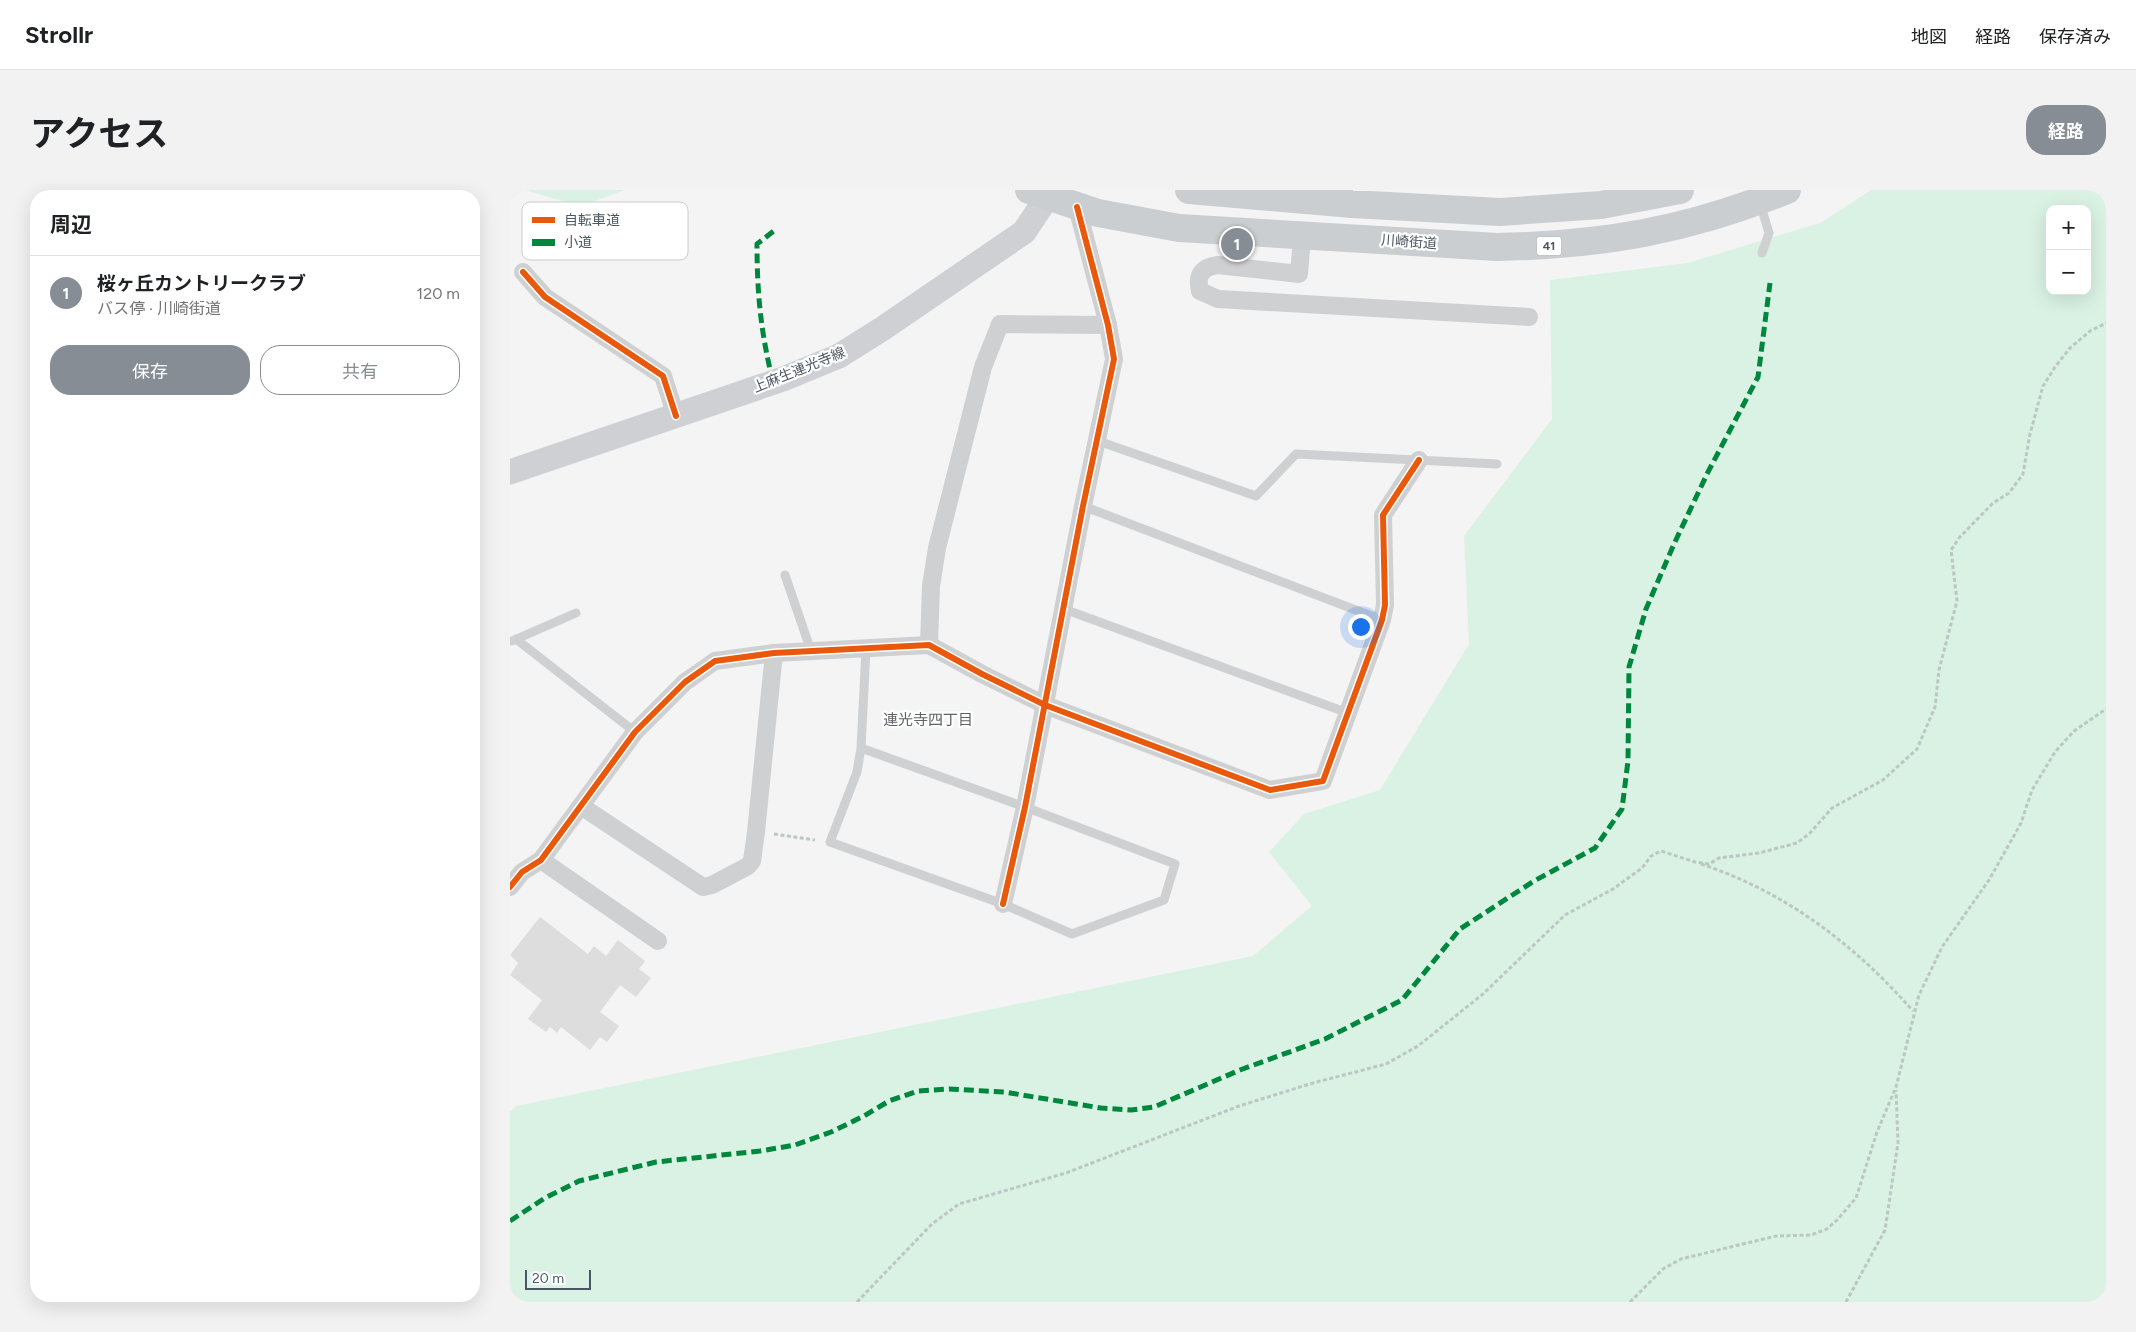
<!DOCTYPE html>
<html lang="ja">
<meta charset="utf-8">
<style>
body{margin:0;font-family:Figtree,"Noto Sans JP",sans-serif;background:#f2f2f2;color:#202124}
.controls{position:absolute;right:15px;top:15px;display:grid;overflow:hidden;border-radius:10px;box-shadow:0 5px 20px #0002}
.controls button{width:45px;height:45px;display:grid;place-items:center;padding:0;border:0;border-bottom:1px solid #e0e0e0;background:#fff;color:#202124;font:25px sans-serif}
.scale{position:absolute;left:15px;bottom:12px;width:66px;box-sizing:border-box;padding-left:5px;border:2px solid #4a5661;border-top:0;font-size:14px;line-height:18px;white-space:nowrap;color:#4a5661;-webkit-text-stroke:4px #fff;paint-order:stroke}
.you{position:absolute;left:850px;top:436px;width:18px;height:18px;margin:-12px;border:4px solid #fff;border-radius:50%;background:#1a73e8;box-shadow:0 0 0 8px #1a73e833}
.badge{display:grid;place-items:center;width:32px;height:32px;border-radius:50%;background:#868d94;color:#fff;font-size:16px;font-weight:700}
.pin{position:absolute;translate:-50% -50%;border:2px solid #fff;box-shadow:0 1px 5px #0006}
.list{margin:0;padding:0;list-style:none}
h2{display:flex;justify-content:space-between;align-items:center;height:65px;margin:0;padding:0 20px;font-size:21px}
h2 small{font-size:16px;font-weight:400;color:#757577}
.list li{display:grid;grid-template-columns:32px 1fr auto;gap:15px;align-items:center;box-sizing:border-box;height:75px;padding:0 20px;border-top:1px solid #e0e0e0}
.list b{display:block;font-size:19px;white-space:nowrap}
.list p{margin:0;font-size:16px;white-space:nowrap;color:#757577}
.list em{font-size:16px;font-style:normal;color:#757577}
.actions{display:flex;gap:10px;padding:15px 20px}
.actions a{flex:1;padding:11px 0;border:1px solid #868d94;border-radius:20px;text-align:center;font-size:18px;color:#868d94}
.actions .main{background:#868d94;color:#fff}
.map{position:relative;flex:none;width:1596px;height:1112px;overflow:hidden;border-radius:20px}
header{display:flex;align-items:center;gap:30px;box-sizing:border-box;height:70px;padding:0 25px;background:#fff;border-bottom:1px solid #e0e0e0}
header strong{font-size:24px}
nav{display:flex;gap:28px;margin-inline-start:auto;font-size:18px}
.intro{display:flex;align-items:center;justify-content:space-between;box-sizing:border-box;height:120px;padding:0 30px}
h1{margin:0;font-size:35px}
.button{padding:12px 22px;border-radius:20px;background:#868d94;color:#fff;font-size:18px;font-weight:700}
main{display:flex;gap:30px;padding:0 30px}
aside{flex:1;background:#fff;border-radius:20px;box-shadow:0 5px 20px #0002}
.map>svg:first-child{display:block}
</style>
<header>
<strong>Strollr</strong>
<nav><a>地図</a><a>経路</a><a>保存済み</a></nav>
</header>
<div class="intro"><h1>アクセス</h1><a class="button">経路</a></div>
<main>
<aside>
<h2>周辺<small></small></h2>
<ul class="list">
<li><span class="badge">1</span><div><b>桜ヶ丘カントリークラブ</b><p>バス停 · 川崎街道</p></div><em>120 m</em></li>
</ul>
<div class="actions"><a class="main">保存</a><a>共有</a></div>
</aside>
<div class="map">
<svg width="1596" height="1112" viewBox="0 0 1596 1112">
<rect width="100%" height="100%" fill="#f4f4f4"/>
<g fill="#d9f2e3" fill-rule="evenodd">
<path d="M 14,0 L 115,0 L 71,16 Z"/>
<path d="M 1361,0 L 1596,0 L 1596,1112 L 0,1112 L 0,922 L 6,916 L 743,766 L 802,716 L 759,662 L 794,624 L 870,600 L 959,454 L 954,346 L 1042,229 L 1040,90 L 1178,73 L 1310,33 ZM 1540,19 L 1577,19 L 1577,101 L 1540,101 Z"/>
</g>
<path fill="#ddddde" d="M 30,727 L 78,764 L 84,756 L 96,766 L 108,750 L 135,771 L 129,779 L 141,788 L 126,807 L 110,795 L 90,822 L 109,836 L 97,852 L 90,847 L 80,860 L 51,837 L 47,843 L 40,837 L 36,842 L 18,829 L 32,810 L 0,785 L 8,773 L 0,765 Z"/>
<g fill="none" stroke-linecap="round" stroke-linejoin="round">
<g stroke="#bcc7c4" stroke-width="3" stroke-dasharray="4 2.5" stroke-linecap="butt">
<path d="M 264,644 L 305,650"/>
<path d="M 1191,674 C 1276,702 1345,755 1403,821"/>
<path d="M 347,1112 L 422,1034 L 449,1014 L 556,983 L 729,916 L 803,893 L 876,874 L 908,856 L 973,804 L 1055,725 L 1103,699 L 1132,678 L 1141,666 L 1151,661 L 1185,672 L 1199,674 L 1209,668 L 1249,663 L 1287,653 L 1300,643 L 1322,618 L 1373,590 L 1407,559 L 1425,517 L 1429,480 L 1447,411 L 1441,360 L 1449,348 L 1483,313 L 1499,303 L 1513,284 L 1520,244 L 1533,196 L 1545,177 L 1560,158 L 1580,141 L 1596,133"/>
<path d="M 1120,1112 L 1153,1079 L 1171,1069 L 1266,1046 L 1301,1045 L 1317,1039 L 1327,1030 L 1346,1008 L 1367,942 L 1386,897 L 1409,805 L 1432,757 L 1479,690 L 1511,633 L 1522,600 L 1545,562 L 1564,541 L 1596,519"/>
<path d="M 1336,1112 L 1375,1040 L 1388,953 L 1386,900"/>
</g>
<g stroke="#ced0d2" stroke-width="9">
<path d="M 1250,13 L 1259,43 L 1252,63"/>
<path d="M 588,251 L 746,306 L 786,264 L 987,274"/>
<path d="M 573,316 L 872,430"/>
<path d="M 275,385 L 301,461"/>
<path d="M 554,419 L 838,523"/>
<path d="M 6,449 L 125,542"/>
<path d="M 2,451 L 66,423"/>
<path d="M 351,558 L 515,617 L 665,674 L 654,710 L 562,744 L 493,714 L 320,652 L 347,582 L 351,558 L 356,459"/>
</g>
<g stroke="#ced0d2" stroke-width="18">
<path d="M 792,47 L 789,84 L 708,75 C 692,77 686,85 690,101 L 708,109 L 1019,127"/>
<path d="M 13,82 L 35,107 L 153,186 L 166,226"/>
<path d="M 419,455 L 421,396 L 427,358 L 473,177 L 490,134 L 598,135"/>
<path d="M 71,616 L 193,697 L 202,695 L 238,676 L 242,671 L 246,642 L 264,463"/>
<path d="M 31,670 L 148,751"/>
<path d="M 0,697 L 12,682 L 31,670 L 125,542 L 175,492 L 205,471 L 264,463 L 419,455 L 472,484 L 535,515 L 760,600 L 813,591 L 872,430 L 875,415 L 873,325 L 909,270"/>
<path d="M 493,714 L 515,617 L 573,316 L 604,169 L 598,135 L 567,17"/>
</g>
<path stroke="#ced0d4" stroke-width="25" d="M 0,282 L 273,189 L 329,166 L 372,139 L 514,42 L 542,0"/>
<g stroke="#caced1" stroke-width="28">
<path d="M 519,0 L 588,23 L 669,38 L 987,57 C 1093,55 1179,40 1277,0"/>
<path d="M 679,0 L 842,14 L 990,22 L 1091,15 L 1170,0"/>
</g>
<g stroke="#00873e" stroke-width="5" stroke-dasharray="10 5" stroke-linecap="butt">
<path d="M 263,192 C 251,143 247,105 247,54 L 265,40"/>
<path d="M 0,1031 L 35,1008 L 69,991 L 146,972 L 250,961 L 285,955 L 321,942 L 354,926 L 379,911 L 408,901 L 439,899 L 494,902 L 591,918 L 621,920 L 644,917 L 730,880 L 815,849 L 892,810 L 950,739 L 1024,691 L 1085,658 L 1112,619 L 1118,571 L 1119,477 L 1136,419 L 1164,354 L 1198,282 L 1248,187 L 1260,93"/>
</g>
<defs>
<g id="cycleway">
<path d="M 13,82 L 35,107 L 153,186 L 166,226"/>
<path d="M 0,697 L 12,682 L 31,670 L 125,542 L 175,492 L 205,471 L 264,463 L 419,455 L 472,484 L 535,515 L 760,600 L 813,591 L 872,430 L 875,415 L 873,325 L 909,270"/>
<path d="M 493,714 L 515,617 L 573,316 L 604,169 L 598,135 L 567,17"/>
</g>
</defs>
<use href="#cycleway" stroke="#fff" stroke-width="9"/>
<use href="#cycleway" stroke="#e8590c" stroke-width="6"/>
</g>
<g text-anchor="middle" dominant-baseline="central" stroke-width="4.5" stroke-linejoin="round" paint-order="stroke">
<rect fill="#fff" stroke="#808990" stroke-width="1" x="1026.5" y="46.5" width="25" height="19" rx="4"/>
<g font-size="12" font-weight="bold" fill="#4a5661">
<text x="1039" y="56">41</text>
</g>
<g font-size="14" fill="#4a5661" stroke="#fff">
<text transform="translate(899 52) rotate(4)">川崎街道</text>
<text transform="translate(289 180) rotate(-22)">上麻生連光寺線</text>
</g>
<g font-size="15" fill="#5f6368" stroke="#fff">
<text x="418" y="530">連光寺四丁目</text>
</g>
</g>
<rect x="12" y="12" width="166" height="58" rx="8" fill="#fff" stroke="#c9ccd0" stroke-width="1"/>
<rect x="22" y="27" width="23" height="6" fill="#e8590c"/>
<rect x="22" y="49" width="23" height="7" fill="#00873e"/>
<g font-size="14" fill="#4a5661">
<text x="54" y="35">自転車道</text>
<text x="54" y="57">小道</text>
</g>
</svg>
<div class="controls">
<button>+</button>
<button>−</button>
</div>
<div class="scale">20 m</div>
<div class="you"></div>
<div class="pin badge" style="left:727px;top:54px">1</div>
</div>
</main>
